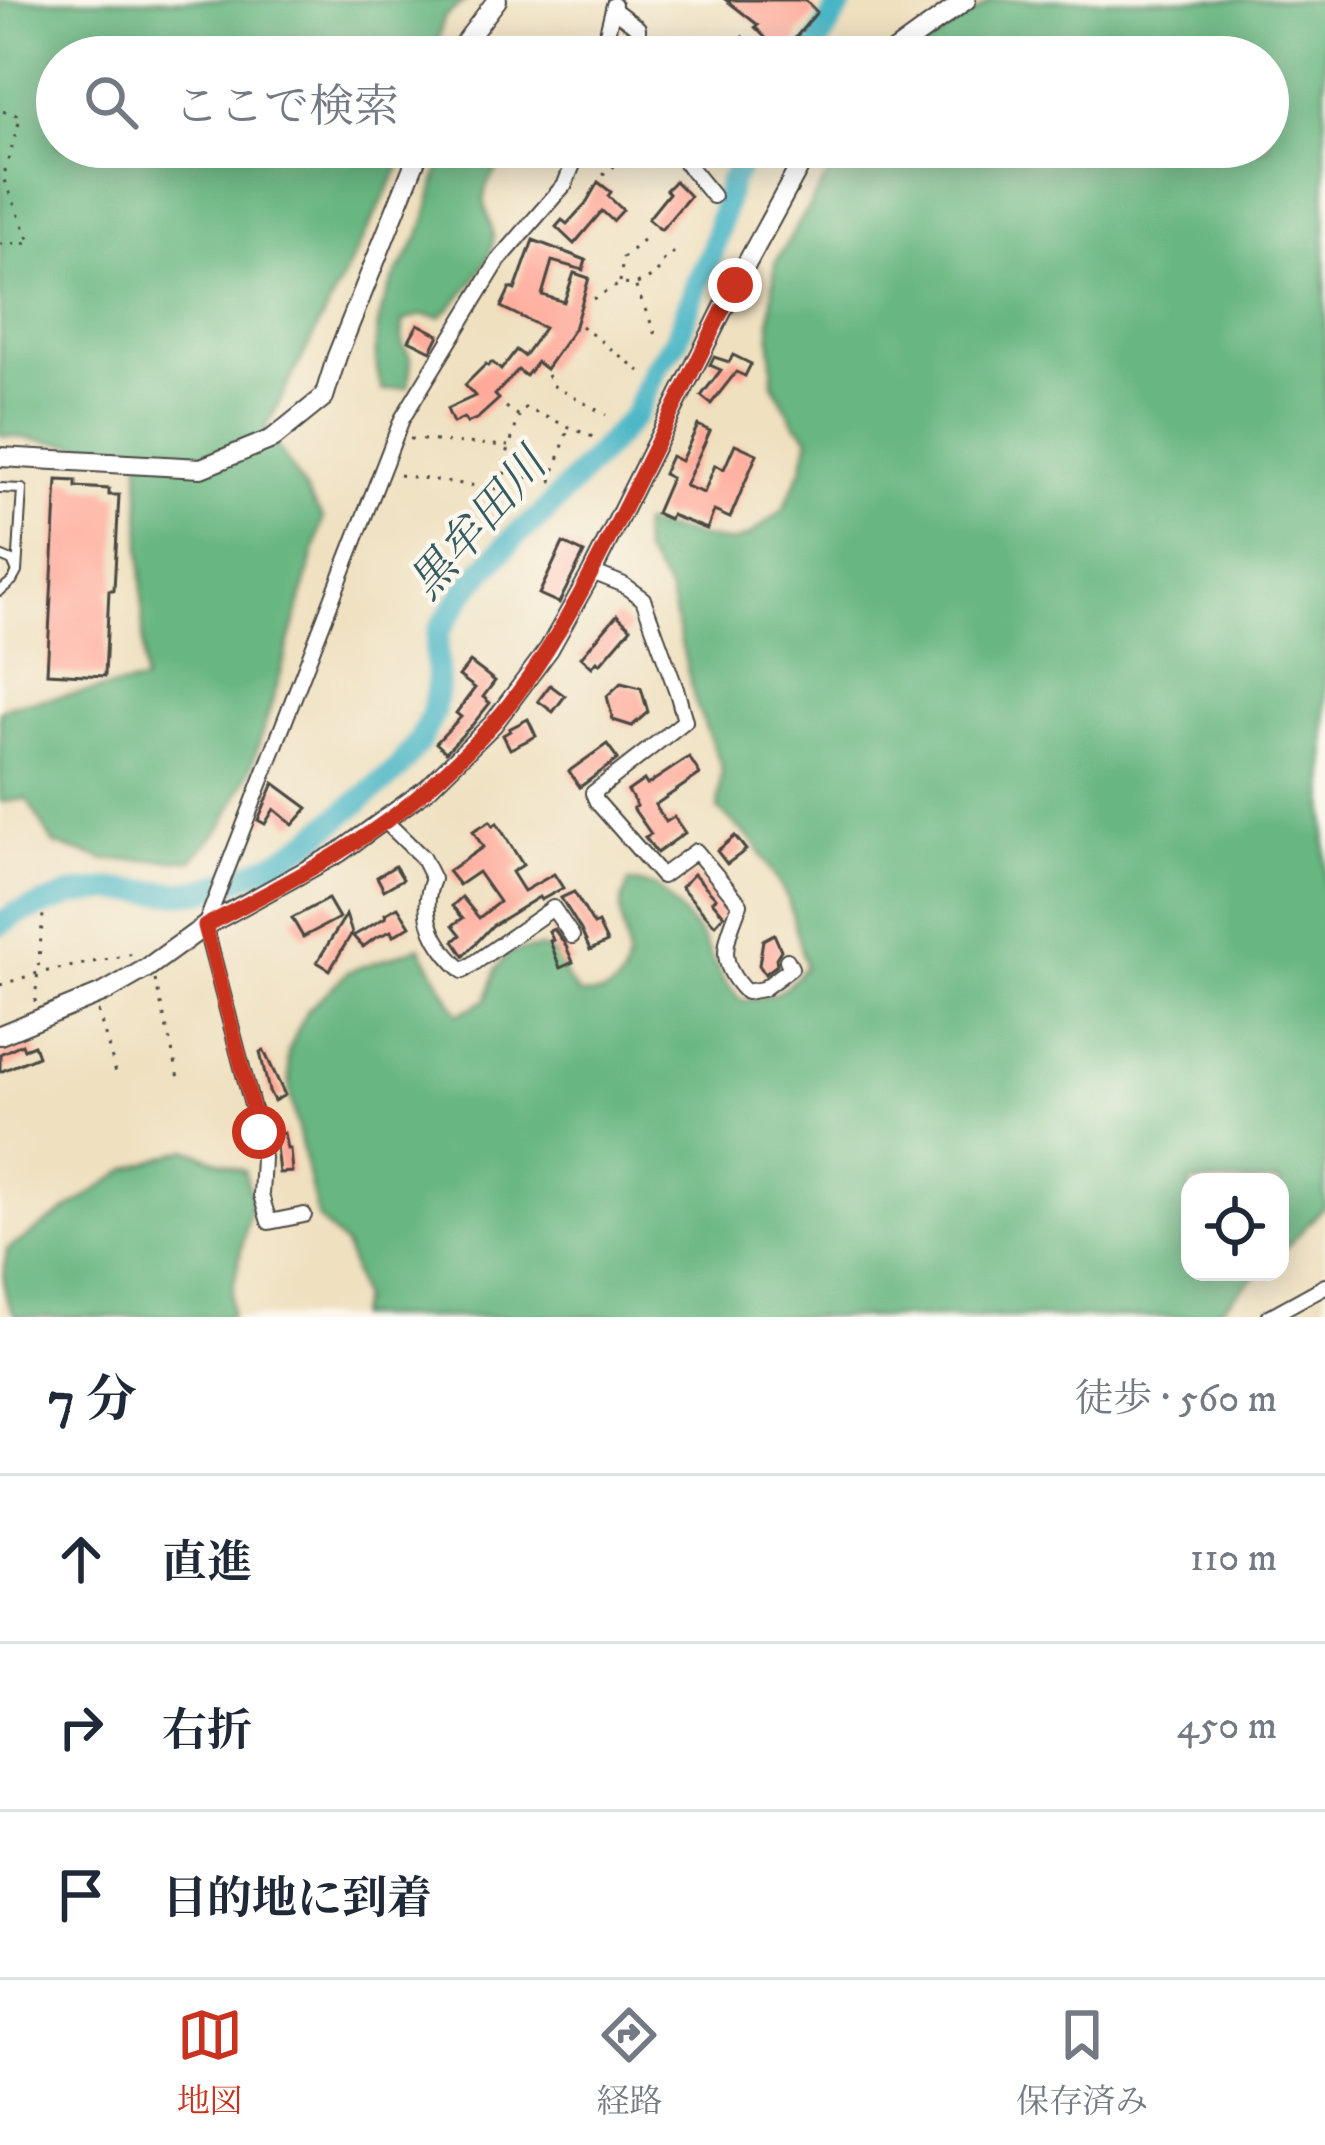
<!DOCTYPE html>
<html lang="ja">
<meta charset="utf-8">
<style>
body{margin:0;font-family:"IM FELL DW Pica","Noto Serif JP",serif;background:#f2f2f3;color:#1f2937}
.controls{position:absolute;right:36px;bottom:36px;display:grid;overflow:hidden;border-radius:24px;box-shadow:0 6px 30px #0003}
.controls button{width:108px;height:108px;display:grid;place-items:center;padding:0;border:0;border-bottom:3px solid #e0e1e3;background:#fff;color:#1f2937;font:60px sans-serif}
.stop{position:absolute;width:36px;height:36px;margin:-27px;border:9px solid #c8321e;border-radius:50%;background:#fff}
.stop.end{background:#c8321e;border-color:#fff;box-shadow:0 3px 12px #0008}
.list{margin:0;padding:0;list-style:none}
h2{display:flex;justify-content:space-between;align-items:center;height:156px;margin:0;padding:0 48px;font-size:51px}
h2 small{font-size:39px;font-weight:400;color:#747a83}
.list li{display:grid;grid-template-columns:78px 1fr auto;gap:36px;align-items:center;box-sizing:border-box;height:168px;padding:0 48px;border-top:3px solid #e0e1e3}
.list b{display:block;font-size:45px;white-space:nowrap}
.list em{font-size:39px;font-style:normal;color:#747a83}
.icon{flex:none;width:66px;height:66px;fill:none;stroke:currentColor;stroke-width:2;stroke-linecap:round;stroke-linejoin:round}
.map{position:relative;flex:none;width:1325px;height:1317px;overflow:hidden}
.search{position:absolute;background:#fff;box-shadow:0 6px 30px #0003;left:36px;right:36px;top:36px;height:132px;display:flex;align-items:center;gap:30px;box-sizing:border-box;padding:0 42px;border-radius:66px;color:#747a83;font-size:45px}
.sheet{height:660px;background:#fff}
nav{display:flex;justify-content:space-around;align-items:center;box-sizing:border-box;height:168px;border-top:3px solid #e0e1e3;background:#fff;font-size:33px;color:#747a83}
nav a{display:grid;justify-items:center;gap:6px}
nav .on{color:#c8321e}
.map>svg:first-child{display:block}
</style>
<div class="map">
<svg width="1325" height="1317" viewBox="0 0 1325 1317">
<rect width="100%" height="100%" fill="#fbf7ec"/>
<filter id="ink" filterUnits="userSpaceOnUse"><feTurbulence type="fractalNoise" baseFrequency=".00833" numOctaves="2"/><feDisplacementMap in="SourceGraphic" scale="24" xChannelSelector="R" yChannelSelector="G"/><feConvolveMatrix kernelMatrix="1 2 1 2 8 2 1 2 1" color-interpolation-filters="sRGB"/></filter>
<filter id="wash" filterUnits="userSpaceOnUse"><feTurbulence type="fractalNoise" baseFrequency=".004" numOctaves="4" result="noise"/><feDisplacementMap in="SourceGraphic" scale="48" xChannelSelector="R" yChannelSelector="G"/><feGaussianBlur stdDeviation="2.7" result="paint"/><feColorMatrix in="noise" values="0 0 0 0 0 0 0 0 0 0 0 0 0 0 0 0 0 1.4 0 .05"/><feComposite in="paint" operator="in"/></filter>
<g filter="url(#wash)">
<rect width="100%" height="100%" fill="#efe0c0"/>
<g fill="#67b680" stroke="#497056" stroke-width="3">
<path d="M 0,0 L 466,0 L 444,17 L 434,57 L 57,57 L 57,147 L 410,147 L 266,428 L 323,519 L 280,676 L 251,768 L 222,827 L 192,860 L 106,860 L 54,844 L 27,799 L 0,802 L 0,711 L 11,705 L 144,682 L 139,453 L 0,435 Z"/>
<path d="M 992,0 L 1325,0 L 1325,1206 L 1280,1254 L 1280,1182 L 1190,1182 L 1190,1272 L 1260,1272 L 1219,1310 L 1200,1317 L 356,1317 L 361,1299 L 346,1247 L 318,1218 L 290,1093 L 288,1052 L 306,1012 L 349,971 L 420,947 L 458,1014 L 486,1000 L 496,970 L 509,952 L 542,948 L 560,958 L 566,978 L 579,994 C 616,999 633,976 626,940 C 624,930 620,920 621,910 C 621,901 626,891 629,882 L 656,887 L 674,905 L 701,936 L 723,980 L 742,1001 C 775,996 784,994 805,966 L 788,899 L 754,842 L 718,809 L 722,767 L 695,702 L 669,591 L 643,552 L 642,524 L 730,543 L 749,536 L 783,510 L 802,469 L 809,437 L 795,423 L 773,384 L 770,322 L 775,263 L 845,147 L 1268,147 L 1268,57 L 914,57 L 925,47 Z"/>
<path d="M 448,147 L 515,147 C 509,161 494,171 487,185 C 478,205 494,221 493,240 C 492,263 457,303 440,317 L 421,315 L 403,321 L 402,344 L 411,359 L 408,387 L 382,390 C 370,351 376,316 394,279 C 403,262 415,247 422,229 C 433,202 434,173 448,147 Z"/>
<path d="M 187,1149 L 244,1171 L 252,1199 L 231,1297 L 231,1317 L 17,1317 C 0,1296 4,1277 7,1250 L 126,1170 Z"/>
</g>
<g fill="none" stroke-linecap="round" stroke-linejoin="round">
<g stroke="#4ab6c5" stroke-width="24">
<path d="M 809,57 L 843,0"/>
<path d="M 0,924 L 16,914 L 75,894 L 108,890 L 180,893 L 200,891 L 238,879 L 281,860 L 310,841 L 397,770 L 420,740 L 433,713 L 438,683 L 436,650 L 438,632 L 467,588 L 516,535 L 541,516 L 635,415 L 656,367 L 676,341 L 698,281 L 712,253 L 730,183 L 750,147"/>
</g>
</g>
<g id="blocks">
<g fill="#ffa898">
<path d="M 726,0 L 805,0 L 817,12 L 796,37 L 799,40 L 789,49 L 792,51 L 784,57 L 755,27 L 758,25 Z"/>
<path d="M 675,181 L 690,196 L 661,230 L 648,219 L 669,193 L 666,190 Z"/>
<path d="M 598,182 L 611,192 L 608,196 L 623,210 L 613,221 L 602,211 L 574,244 L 556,227 L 562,220 L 567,224 L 586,203 Z"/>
<path d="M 533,240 L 586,260 L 583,270 L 552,261 L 542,295 L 564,302 L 574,273 L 589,278 L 574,329 L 546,369 L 537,362 L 526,376 L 518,370 L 495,395 L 499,399 L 478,418 L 467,423 L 464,418 L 453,423 L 447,409 L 475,396 L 465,385 L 486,364 L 488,366 L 492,362 L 501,370 L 516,350 L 524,356 L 544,328 L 501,307 L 510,288 L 515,290 Z"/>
<path d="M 418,324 L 439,335 L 431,351 L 409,340 Z"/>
<path d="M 733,355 L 751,364 L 745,376 L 736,372 L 711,404 L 701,396 L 721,370 L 710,365 L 714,357 L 729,362 Z"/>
<path d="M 698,425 L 710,431 L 685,486 L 704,493 L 715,465 L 724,469 L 735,444 L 757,454 L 730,518 L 714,511 L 707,529 L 671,515 L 669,519 L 656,513 L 671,478 L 663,474 L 671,456 L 681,461 Z"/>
<path d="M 57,480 L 76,481 L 76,487 L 109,489 L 109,495 L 119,495 L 114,590 L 109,590 L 105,676 L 47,673 Z"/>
<path d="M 563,543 L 584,553 L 559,603 L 539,594 Z"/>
<path d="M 617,615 L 631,628 L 600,664 L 597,661 L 592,667 L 581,657 Z"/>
<path d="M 470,662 L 495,681 L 483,697 L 490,703 L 473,724 L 446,752 L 436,743 L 461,717 L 456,713 L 475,688 L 459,676 Z"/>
<path d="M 621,683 L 641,688 L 648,712 L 632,726 L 613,720 L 607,696 Z"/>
<path d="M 550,685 L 565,696 L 553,712 L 538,701 Z"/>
<path d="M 528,719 L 536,736 L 510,749 L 503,735 L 510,731 L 509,729 Z"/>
<path d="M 607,744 L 618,759 L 580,787 L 569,771 Z"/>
<path d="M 689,757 L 700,774 L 655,805 L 666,822 L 674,817 L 685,833 L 657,853 L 645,837 L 651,834 L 633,808 L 637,806 L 628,791 L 644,780 L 647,785 Z"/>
<path d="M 274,783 L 308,808 L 293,825 L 274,809 L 265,824 L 258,820 Z"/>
<path d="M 490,821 L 493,826 L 497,823 L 523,865 L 512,872 L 524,891 L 554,874 L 563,888 L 541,900 L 539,897 L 492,926 L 464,956 L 454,941 L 461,935 L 453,925 L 463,918 L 452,906 L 462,897 L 479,918 L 499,902 L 478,872 L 459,885 L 448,871 L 483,847 L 473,831 Z"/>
<path d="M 735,836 L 746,850 L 727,864 L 717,851 Z"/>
<path d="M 395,866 L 403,879 L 384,890 L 377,877 Z"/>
<path d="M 694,874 L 716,898 L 712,901 L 724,915 L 715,925 L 681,887 Z"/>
<path d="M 574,892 L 594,925 L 598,923 L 607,942 L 590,950 L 581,930 L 561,898 Z"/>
<path d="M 328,899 L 339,918 L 303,937 L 292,918 Z"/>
<path d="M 398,907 L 410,926 L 393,936 L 391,931 L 375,938 L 363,947 L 353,936 L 386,917 L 385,914 Z"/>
<path d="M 346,915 L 352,933 L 330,970 L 317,962 Z"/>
<path d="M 554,929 L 565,944 L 573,962 L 560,968 L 550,941 L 553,940 L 549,931 Z"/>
<path d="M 774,934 L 781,950 L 776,958 L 777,965 L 765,974 L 759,965 L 763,940 Z"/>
<path d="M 22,1044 L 24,1049 L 34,1045 L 38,1056 L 0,1072 L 0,1054 Z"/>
<path d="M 264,1051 L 285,1095 L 274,1101 L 269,1091 L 260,1052 Z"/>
<path d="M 284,1133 L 287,1149 L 290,1149 L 292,1172 L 279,1173 L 276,1146 L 273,1147 L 271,1136 Z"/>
</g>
</g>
</g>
<g filter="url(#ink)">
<use href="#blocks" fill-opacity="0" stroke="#484641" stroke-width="3"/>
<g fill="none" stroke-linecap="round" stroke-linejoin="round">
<defs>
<g id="service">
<path d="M 0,488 L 22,489 L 17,572 L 12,581 L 0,591"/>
<path d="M 0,556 L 12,561 L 16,570"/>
</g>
<g id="minor">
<path d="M 613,9 L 638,28 L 638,57"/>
<path d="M 601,57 L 614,5"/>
<path d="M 673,147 L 713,196"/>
<path d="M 592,572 L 622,584 L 643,599 L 677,692 L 685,721 L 593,793 L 597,802 L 662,876 L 696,851 L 740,904 C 726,942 715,960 746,992 L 763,989 L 791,968 L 787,960"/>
<path d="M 384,820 L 422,857 L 433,879 C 418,916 436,947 463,971 L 553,908 L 572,936"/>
<path d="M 304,1215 L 269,1222 L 261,1195 L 263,1158 L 259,1132 L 205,926 L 402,419 L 499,260 L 565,184 L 580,147"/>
<path d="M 1269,1317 L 1325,1286"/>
</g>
<g id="tertiary">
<path d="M 454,57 L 497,0"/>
<path d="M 887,57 L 966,0"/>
<path d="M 0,457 L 201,468 L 272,439 L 324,397 L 337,356 L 421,147"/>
<path d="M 0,1035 L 105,992 L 147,968 L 205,926 L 340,852 L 427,789 L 493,724 L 549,649 L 592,572 L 735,285 L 810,147"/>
</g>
</defs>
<use href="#service" stroke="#484641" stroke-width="12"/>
<use href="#minor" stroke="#484641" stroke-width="18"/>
<use href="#tertiary" stroke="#484641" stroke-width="22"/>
<g stroke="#484641" stroke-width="3" stroke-dasharray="3 9" stroke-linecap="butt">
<path d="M 727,57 L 747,31"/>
<path d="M 603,175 L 638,147"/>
<path d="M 0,244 L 31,243 L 3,178 L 20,119 L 18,115 L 2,111"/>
<path d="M 620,282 L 623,258 L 645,238"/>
<path d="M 637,284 L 656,275 L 662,262 L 680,247"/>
<path d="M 593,299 L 620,284 L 635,285 L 659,342"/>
<path d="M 581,326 L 640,371"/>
<path d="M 547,375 L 552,385 L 606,415"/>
<path d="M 506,407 L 519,416 L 525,408 L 593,437"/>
<path d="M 410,439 L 508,446"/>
<path d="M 503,473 L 551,481 L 569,427"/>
<path d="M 399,475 L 498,489"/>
<path d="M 497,523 L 501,473 L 519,416"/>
<path d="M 155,980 L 179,1078"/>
<path d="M 0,985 L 38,973 L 139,953"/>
<path d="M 35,1002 L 43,915"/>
<path d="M 98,1011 L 116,1073"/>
</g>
<use href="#service" stroke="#fff" stroke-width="8"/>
<use href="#minor" stroke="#fff" stroke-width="14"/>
<use href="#tertiary" stroke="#fff" stroke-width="18"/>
</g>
</g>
<g fill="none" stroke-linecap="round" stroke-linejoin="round" filter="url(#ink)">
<path stroke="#c8321e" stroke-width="15" d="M 259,1132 L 205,926 C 282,885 364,845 429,787 C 460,759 492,728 517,694 C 564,631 599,559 634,489 C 668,421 701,353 735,285"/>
</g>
<g text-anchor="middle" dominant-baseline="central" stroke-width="9" stroke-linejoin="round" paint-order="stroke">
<g font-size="45" font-style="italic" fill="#365c61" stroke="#fbf7ec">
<text transform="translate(479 525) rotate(-49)">黒牟田川</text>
</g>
</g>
</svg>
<div class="controls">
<button><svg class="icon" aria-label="locate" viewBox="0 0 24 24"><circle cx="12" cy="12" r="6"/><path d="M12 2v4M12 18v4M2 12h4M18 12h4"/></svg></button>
</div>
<div class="stop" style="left:259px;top:1132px"></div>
<div class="stop end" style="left:735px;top:285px"></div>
<div class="search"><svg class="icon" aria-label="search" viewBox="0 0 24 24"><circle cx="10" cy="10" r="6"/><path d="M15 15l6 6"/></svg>ここで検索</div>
</div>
<section class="sheet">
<h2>7 分<small>徒歩 · 560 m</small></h2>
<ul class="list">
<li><svg class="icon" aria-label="ahead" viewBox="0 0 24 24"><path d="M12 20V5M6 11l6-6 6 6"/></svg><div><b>直進</b></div><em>110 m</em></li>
<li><svg class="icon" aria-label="right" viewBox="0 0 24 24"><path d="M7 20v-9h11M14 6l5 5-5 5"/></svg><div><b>右折</b></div><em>450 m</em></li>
<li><svg class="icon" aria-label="arrive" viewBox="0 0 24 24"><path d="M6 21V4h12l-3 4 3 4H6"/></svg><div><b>目的地に到着</b></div></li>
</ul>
</section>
<nav>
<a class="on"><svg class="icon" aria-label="map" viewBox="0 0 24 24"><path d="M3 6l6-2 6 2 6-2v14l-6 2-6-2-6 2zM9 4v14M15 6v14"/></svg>地図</a>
<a><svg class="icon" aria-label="directions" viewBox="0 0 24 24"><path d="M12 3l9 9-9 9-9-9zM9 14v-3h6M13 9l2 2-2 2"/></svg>経路</a>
<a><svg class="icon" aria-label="saved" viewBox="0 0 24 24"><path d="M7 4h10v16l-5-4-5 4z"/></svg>保存済み</a>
</nav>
